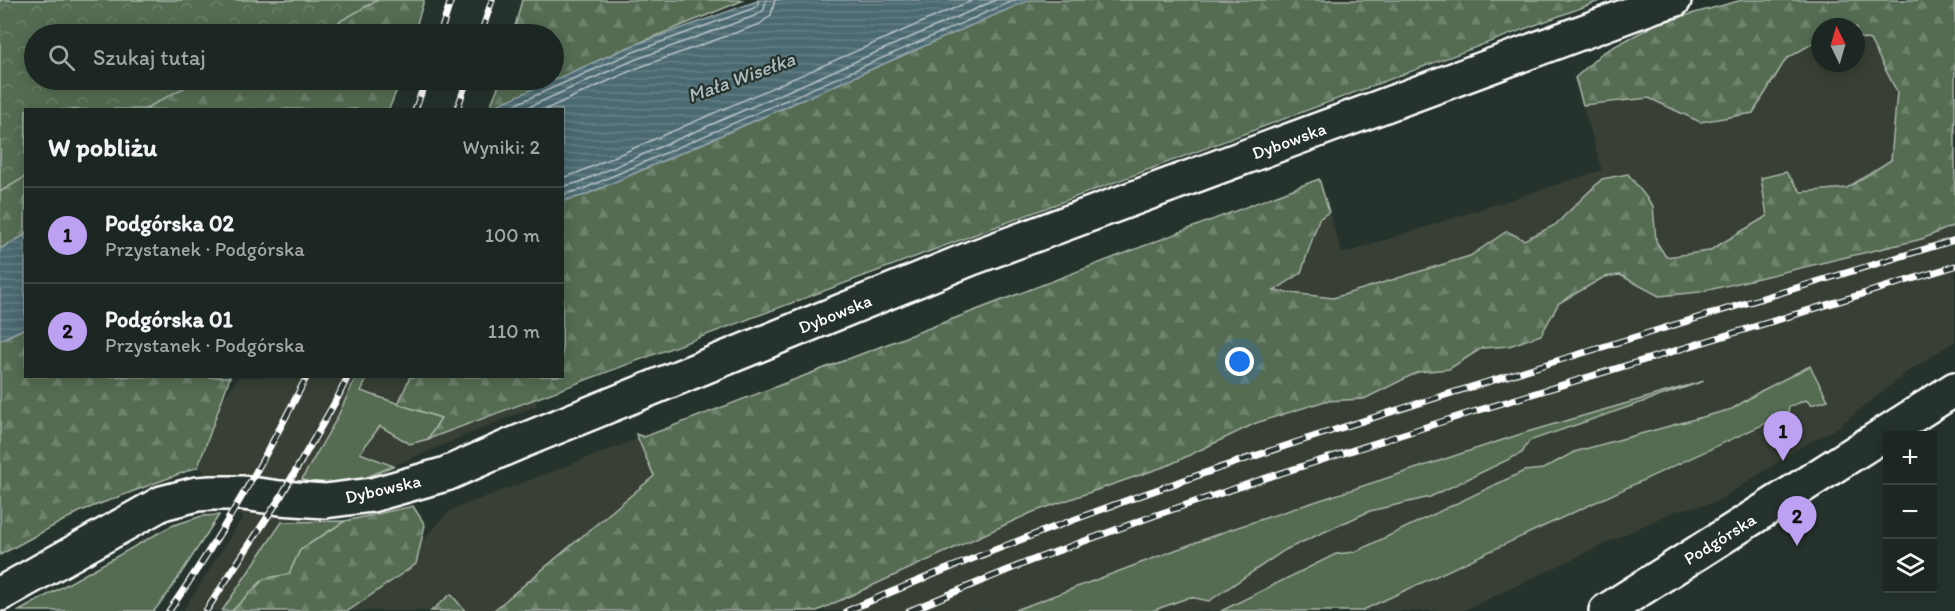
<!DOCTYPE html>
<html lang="pl">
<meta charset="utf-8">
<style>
body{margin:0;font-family:Itim,sans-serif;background:#29322f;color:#f1f3f6}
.controls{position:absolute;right:18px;bottom:18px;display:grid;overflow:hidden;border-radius:0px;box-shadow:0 3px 15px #0003}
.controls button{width:54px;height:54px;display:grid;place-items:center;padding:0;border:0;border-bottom:2px solid #3a4340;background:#1c2622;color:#f1f3f6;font:30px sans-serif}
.compass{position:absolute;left:1811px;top:18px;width:54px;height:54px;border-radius:50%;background:#1c2622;box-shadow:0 3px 15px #0003;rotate:355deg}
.you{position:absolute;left:1240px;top:362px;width:21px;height:21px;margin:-15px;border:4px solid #fff;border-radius:50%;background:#1a73e8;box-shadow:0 0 0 9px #1a73e833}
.badge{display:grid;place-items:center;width:39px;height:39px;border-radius:50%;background:#bca0f2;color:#111;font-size:20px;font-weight:700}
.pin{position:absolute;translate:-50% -50px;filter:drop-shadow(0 2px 3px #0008)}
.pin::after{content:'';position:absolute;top:32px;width:21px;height:18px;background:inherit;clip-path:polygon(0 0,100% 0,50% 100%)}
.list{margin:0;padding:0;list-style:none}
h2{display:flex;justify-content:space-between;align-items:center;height:78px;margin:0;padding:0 24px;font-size:26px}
h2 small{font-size:20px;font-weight:400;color:#a0a5a5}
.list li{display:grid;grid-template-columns:39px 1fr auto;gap:18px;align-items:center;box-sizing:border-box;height:96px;padding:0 24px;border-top:2px solid #3a4340}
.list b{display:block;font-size:22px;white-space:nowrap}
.list p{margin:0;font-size:20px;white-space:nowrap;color:#a0a5a5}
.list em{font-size:20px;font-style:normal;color:#a0a5a5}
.icon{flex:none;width:33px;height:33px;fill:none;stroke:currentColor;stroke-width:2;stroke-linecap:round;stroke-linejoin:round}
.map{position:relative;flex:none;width:1955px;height:611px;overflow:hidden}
.search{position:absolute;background:#1c2622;box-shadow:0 3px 15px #0003;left:24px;top:24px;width:540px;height:66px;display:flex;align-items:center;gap:15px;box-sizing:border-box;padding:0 21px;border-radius:33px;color:#a0a5a5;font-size:22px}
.panel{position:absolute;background:#1c2622;box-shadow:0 3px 15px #0003;left:24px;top:108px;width:540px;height:270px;border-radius:0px}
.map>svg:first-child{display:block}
</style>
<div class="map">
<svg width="1955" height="611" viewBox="0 0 1955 611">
<defs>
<pattern id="forest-firs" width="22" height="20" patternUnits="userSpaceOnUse" patternTransform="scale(1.5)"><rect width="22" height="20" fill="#546c52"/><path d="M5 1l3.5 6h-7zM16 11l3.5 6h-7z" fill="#6e826c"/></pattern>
<pattern id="park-crowns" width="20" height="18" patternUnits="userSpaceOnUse" patternTransform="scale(1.5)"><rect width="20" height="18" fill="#546c52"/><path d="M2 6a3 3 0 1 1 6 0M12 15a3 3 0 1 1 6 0" fill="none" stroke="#6e826c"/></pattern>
<pattern id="water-rules" width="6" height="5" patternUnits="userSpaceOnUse" patternTransform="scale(1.5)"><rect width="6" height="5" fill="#4b6971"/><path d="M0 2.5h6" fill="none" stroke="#668086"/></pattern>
</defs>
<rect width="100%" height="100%" fill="#26332d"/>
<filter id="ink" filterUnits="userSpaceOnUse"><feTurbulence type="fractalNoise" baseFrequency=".0167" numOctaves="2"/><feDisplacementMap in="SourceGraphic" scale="12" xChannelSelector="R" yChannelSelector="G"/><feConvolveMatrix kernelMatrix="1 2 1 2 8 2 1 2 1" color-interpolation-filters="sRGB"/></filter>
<g filter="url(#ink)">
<path fill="#384036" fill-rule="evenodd" d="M 1912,0 L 1955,135 L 1955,341 L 1907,372 L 1834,430 L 1806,444 L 1714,503 L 1674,511 L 1463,611 L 183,611 L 243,517 L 237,513 L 193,458 L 191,444 L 239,377 L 529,377 L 537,405 L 360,480 L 320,489 L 312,533 L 397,569 L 451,510 L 1319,179 L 1342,254 L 1602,170 L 1575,78 L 1662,42 ZM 1820,27 L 1856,27 L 1856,63 L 1820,63 Z"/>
<g fill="#546c52" stroke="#aab6a8" stroke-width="1.5">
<path d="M 1810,366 L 1828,400 L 1811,405 L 1806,400 L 1789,407 L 1788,413 L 1361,611 L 1221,611 L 1336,554 L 1355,552 L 1524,471 L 1543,469 L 1574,452 L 1732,409 L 1761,391 Z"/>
<path d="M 356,377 L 368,377 L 361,391 L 441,418 L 428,439 L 410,444 L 380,426 L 360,453 L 393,466 L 360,480 L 320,489 L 302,479 L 337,418 Z"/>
<path d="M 1704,381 L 1529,441 L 1522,453 L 1430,497 L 1370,511 L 1285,550 L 1209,601 L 1190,597 L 1152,611 L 1013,611 L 1226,531 L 1527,432 Z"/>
<path d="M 219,515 L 169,592 L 154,611 L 19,611 L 171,526 L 202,516 Z"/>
<path d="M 345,521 L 300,550 L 289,574 L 264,579 L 232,611 L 222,611 L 282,522 Z"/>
</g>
<g fill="url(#forest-firs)" stroke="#aab6a8" stroke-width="1.5">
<path d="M 0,0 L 424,0 L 414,34 L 34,34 L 34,80 L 401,80 L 389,109 L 26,110 L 25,235 L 0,249 Z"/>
<path d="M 522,0 L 744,0 L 629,47 L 489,109 L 501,80 L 554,80 L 554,34 L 513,34 Z"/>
<path d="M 1029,0 L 1602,0 L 428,439 L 441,418 L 398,404 L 410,377 L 562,376 L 563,201 L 585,195 Z"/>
<path d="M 1742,0 L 1955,0 L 1955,225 L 1922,239 L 1700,292 L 1659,296 L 1620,275 L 1604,277 L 1559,303 L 1541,335 L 1509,346 L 1482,348 L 1449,369 L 1418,372 L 1364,399 L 1325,401 L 1256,423 L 1169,465 L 1033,512 L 817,611 L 493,611 L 654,476 L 636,434 L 644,437 L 1319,179 L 1329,212 L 1319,219 L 1301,273 L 1274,291 L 1333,298 L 1470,256 L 1507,231 L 1524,240 L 1555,225 L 1602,179 L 1628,174 L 1653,206 L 1656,241 L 1666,257 L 1709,251 L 1767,216 L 1761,178 L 1786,172 L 1801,192 L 1847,188 L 1891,160 L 1897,92 L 1870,40 L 1856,37 L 1856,27 L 1820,27 L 1820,39 L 1786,59 L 1753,113 L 1700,122 L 1649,98 L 1583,105 L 1575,78 L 1602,53 L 1658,23 Z"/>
<path d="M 25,328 L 26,376 L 230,377 L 198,467 L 81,511 L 0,555 L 0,340 Z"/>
<path d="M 413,506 L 425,525 L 416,564 L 348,611 L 232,611 L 264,579 L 289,574 L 300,550 L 345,521 Z"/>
<path d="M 451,594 L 465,611 L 431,611 Z"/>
</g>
<path fill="url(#park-crowns)" stroke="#aab6a8" stroke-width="1.5" d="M 0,0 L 378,0 L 330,27 L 308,34 L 34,34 L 34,80 L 198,80 L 145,109 L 26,110 L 25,177 L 0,192 Z"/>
<g fill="url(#water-rules)" stroke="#93a5aa" stroke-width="1.5">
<path d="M 760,0 L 1029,0 L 585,195 L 563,201 L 562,110 L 488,109 L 629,47 Z"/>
<path d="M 25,235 L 25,328 L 0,340 L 0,249 Z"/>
</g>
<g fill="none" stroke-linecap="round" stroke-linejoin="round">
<g stroke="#b7c3c6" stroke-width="1.5">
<path d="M 503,110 L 631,53 L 754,8 L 758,5 L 758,0"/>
<path d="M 522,110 L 634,60 L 757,15 L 764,10 L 766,0"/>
<path d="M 544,110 L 637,68 L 760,24 L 771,15 L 775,0"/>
<path d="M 562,178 L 577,173 L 973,0"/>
<path d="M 562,187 L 580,182 L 996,0"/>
<path d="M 562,195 L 583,189 L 1015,0"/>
</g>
<defs>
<g id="tertiary">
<path d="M 0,594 L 162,503 L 197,494 L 212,493 L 243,493 L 280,498 L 325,501 L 372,495 L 446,474 L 522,441 L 972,258 L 1653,6 L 1674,0"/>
<path d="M 1606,611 L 1955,389"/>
</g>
</defs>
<use href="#tertiary" stroke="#fff" stroke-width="38"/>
<use href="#tertiary" stroke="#26332d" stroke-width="33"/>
<defs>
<g id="rail">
<path d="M 440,34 L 451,0"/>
<path d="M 481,34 L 492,0"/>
<path d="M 415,110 L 426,80"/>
<path d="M 457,110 L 467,80"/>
<path d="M 169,611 C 221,537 266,457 307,376"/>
<path d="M 206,611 L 280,498 L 338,397 L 348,376"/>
<path d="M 847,611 C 1082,508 1327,430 1573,356 C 1700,317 1828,278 1955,240"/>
<path d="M 909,611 L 1030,561 L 1156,515 L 1275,475 L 1463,415 L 1955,266"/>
</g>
</defs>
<use href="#rail" stroke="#fff" stroke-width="7"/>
<use href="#rail" stroke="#26332d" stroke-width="4.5" stroke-dasharray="14" stroke-linecap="butt"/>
</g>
</g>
<g text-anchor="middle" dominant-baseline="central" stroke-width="4.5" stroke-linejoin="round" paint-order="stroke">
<g font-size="18" fill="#fff" stroke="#26332d">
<text transform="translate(1289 141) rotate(-20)">Dybowska</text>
<text transform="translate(835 314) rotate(-22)">Dybowska</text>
<text transform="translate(383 489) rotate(-13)">Dybowska</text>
<text transform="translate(1720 539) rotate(-32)">Podgórska</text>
</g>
<g font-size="20" font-style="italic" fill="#aebcbf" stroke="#26332d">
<text transform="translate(741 77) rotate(-20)">Mała Wisełka</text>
</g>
</g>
</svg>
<div class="controls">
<button>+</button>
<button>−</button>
<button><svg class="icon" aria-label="layers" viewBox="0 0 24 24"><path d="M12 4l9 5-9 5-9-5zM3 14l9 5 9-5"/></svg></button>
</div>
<svg class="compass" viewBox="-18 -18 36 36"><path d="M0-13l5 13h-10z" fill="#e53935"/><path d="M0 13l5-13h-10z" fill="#a0a5a5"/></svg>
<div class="you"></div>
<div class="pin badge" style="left:1783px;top:461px">1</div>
<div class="pin badge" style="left:1797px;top:546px">2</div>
<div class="search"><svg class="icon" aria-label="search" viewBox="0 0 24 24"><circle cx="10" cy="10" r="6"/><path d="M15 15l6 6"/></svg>Szukaj tutaj</div>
<section class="panel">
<h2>W pobliżu<small>Wyniki: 2</small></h2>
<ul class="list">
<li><span class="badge">1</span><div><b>Podgórska 02</b><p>Przystanek · Podgórska</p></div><em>100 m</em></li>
<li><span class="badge">2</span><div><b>Podgórska 01</b><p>Przystanek · Podgórska</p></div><em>110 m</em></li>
</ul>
</section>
</div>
